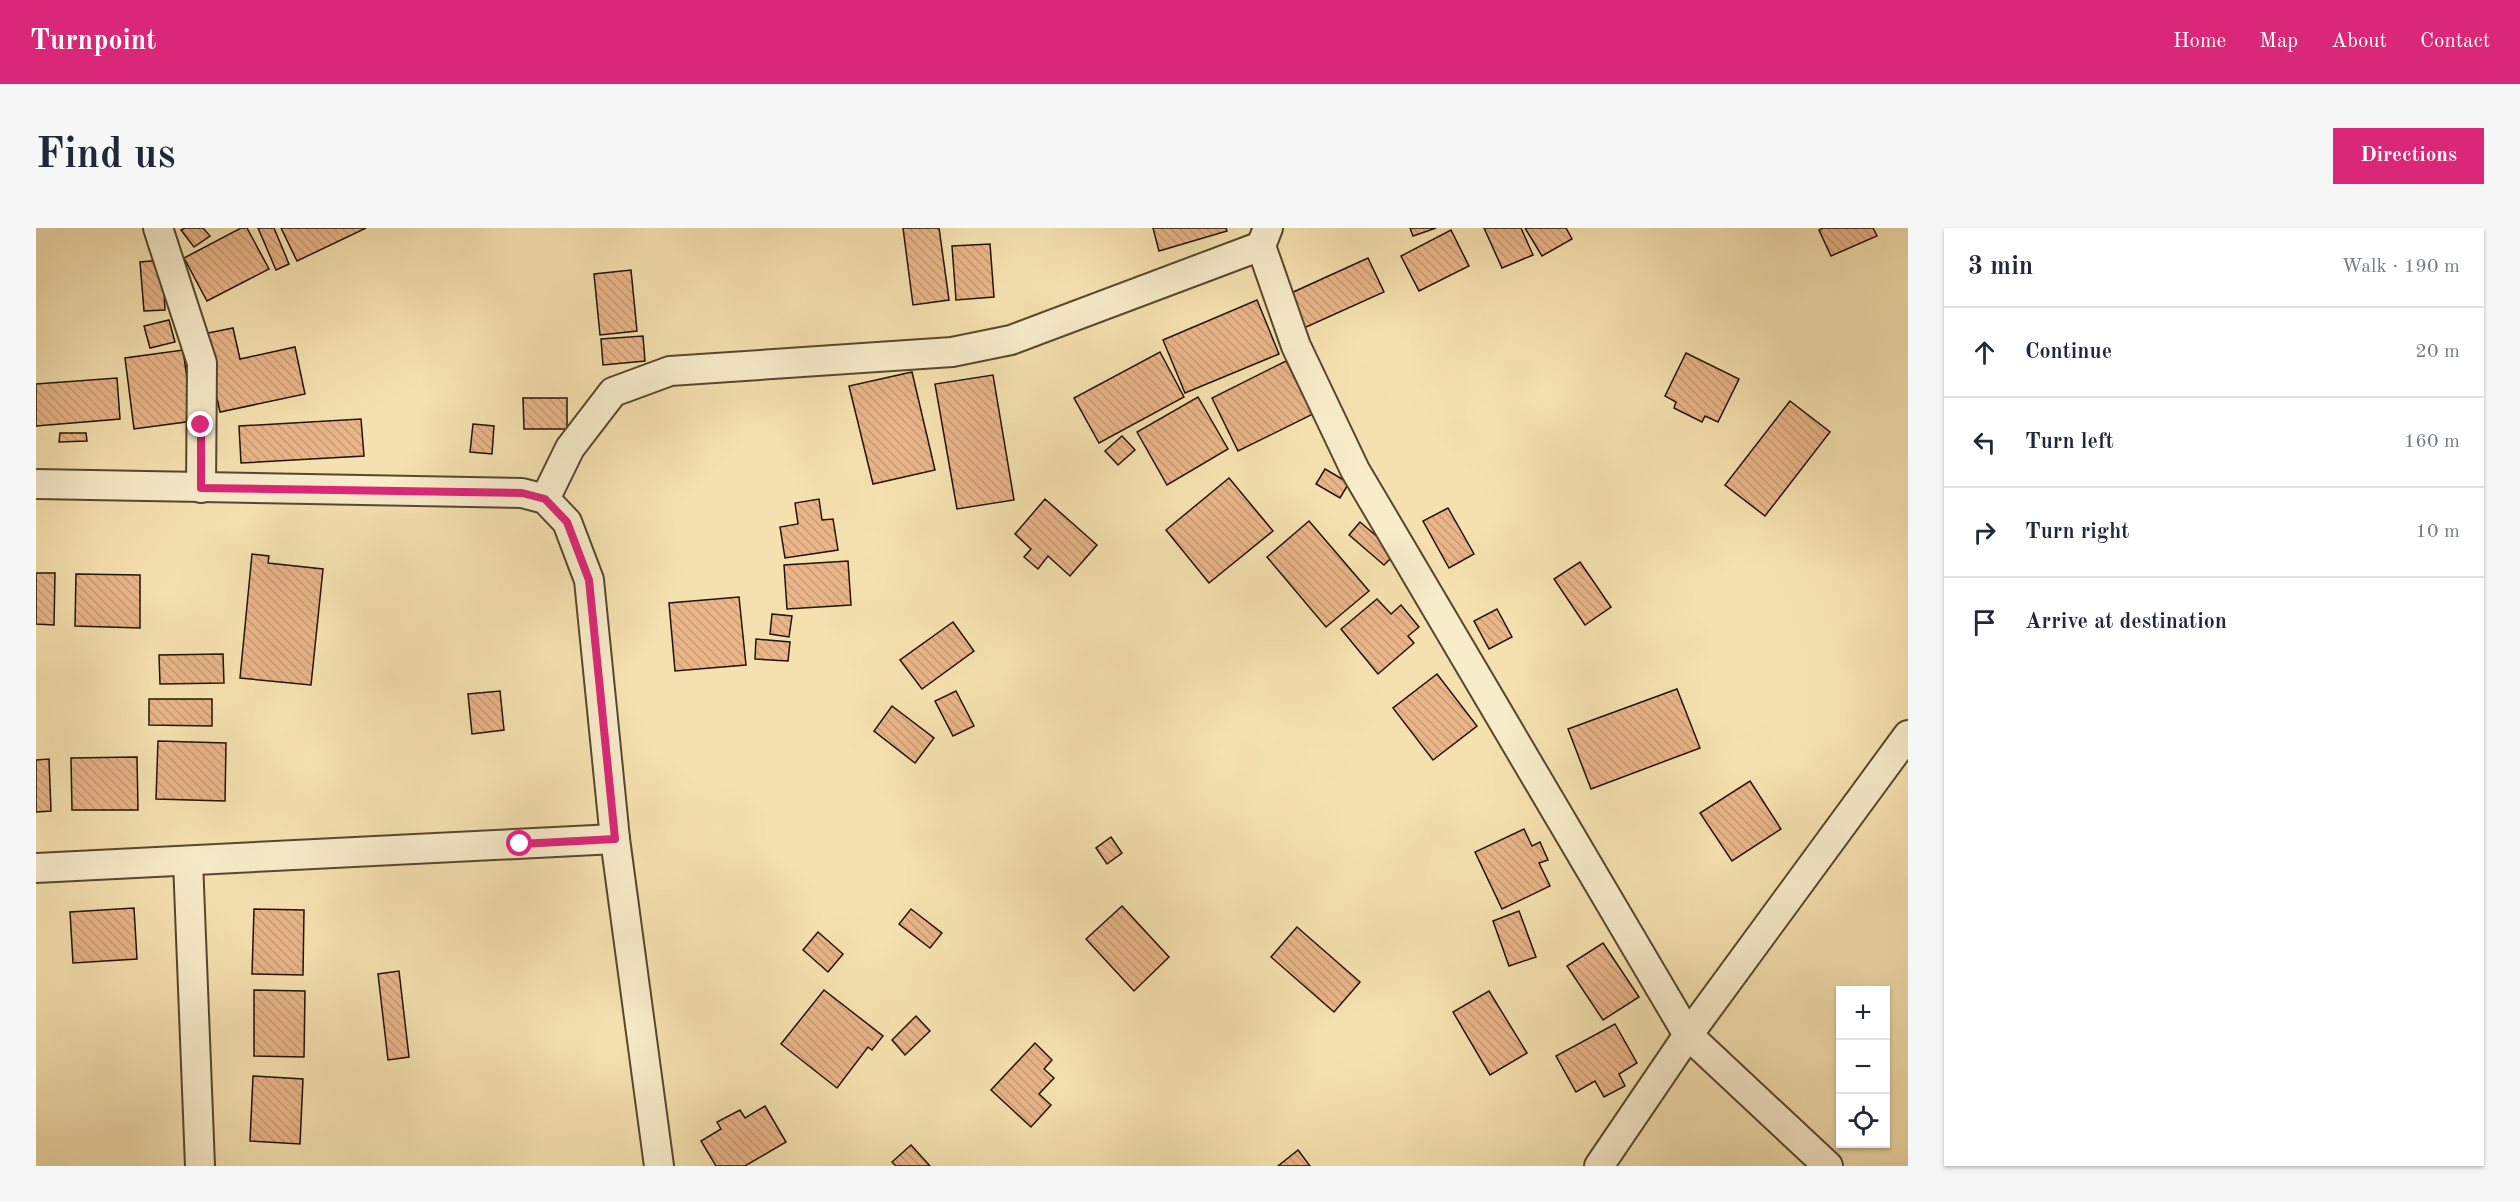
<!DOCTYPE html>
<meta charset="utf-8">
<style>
body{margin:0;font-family:"Old Standard TT",serif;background:#f6f6f7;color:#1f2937}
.controls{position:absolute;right:18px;bottom:18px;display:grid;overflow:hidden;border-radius:0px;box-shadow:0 2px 4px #0004}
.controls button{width:54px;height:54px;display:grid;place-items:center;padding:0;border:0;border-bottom:2px solid #e0e1e3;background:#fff;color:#1f2937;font:30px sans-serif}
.stop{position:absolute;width:18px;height:18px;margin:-14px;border:4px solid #db2777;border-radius:50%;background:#fff}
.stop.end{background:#db2777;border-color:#fff;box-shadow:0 2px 6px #0008}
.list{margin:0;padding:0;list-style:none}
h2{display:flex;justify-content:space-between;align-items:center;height:78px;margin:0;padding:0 24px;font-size:26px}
h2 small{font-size:20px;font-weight:400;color:#747a83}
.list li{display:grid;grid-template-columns:39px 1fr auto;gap:18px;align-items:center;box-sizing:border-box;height:90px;padding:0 24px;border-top:2px solid #e0e1e3}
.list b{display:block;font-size:22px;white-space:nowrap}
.list em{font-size:20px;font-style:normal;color:#747a83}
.icon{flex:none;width:33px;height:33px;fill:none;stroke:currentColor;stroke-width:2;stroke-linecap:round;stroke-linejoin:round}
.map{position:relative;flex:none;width:1872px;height:938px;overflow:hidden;border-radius:0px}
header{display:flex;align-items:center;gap:36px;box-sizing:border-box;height:84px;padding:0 30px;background:#db2777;color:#fff}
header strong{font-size:28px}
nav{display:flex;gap:33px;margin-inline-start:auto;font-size:21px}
.intro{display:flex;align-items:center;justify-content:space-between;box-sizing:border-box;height:144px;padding:0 36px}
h1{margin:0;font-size:42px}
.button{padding:15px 27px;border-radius:0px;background:#db2777;color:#fff;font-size:21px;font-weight:700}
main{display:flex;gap:36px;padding:0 36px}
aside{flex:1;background:#fff;border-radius:0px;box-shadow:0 2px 4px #0004}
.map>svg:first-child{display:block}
</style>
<header>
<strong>Turnpoint</strong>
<nav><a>Home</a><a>Map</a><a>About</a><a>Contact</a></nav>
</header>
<div class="intro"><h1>Find us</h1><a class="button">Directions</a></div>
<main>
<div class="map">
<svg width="1872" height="938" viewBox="0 0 1872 938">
<defs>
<pattern id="building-back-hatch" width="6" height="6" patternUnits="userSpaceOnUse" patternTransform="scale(1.5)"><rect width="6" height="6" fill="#e9b589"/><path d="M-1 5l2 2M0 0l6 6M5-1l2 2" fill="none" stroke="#c89b75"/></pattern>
</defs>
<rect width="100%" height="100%" fill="#f5e1af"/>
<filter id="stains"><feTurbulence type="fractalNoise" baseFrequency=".00333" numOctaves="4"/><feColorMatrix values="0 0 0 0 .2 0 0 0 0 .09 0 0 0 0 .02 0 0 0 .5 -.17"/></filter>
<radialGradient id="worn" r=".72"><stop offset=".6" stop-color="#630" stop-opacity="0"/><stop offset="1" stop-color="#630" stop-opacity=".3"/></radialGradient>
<g fill="url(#building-back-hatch)" stroke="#221403" stroke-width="1.5">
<path d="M 149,0 L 167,0 L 174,8 L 158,19 L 145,2 Z"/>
<path d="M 205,0 L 211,0 L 233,41 L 171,73 L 148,30 Z"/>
<path d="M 222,0 L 238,0 L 253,36 L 240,42 Z"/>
<path d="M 245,0 L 330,0 L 261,33 Z"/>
<path d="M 867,0 L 903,0 L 913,72 L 877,77 Z"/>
<path d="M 1117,0 L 1190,0 L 1191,3 L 1123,23 Z"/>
<path d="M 1374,0 L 1400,0 L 1377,8 Z"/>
<path d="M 1448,0 L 1485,0 L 1497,27 L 1466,40 Z"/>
<path d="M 1489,0 L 1530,0 L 1536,11 L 1506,28 Z"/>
<path d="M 1787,0 L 1837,0 L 1841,8 L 1795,28 L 1783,2 Z"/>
<path d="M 1415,2 L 1433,38 L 1383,63 L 1365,28 Z"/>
<path d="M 954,16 L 958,69 L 920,72 L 916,18 Z"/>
<path d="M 1332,30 L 1348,64 L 1268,100 L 1253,66 Z"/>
<path d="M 126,32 L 129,82 L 108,83 L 104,34 Z"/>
<path d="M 595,42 L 601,103 L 564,107 L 558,46 Z"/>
<path d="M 1221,72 L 1243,126 L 1149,165 L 1127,112 Z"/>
<path d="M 133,92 L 139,114 L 114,120 L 108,98 Z"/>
<path d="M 197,100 L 204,131 L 259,119 L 269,166 L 184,184 L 167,106 Z"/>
<path d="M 607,108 L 609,133 L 567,137 L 565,111 Z"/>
<path d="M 147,122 L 157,193 L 98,201 L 89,130 Z"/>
<path d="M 1124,124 L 1148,169 L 1063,215 L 1038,170 Z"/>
<path d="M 1650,125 L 1703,151 L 1682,194 L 1669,188 L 1666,194 L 1638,180 L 1640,174 L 1629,168 Z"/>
<path d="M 1250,133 L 1277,186 L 1202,223 L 1176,170 Z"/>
<path d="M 876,144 L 899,242 L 837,256 L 813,158 Z"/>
<path d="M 957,147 L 978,272 L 921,281 L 899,156 Z"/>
<path d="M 81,150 L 84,191 L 0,198 L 0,156 Z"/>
<path d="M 1162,169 L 1192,221 L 1131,257 L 1101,204 Z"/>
<path d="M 487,170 L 531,170 L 531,201 L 488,201 Z"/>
<path d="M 1754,173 L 1794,204 L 1729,288 L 1689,257 Z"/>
<path d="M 325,191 L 328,228 L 205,235 L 203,198 Z"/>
<path d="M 437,196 L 458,198 L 456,226 L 434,224 Z"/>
<path d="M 24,205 L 50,205 L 51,213 L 23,214 Z"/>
<path d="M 1086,208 L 1099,222 L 1082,237 L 1069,223 Z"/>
<path d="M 1289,241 L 1313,255 L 1304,270 L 1280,256 Z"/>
<path d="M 1193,250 L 1237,303 L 1173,355 L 1130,302 Z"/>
<path d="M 783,271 L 786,292 L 797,291 L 802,322 L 749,330 L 744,299 L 762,296 L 759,275 Z"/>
<path d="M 1009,271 L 1061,317 L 1034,348 L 1012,328 L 1002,341 L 988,329 L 995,321 L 979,306 Z"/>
<path d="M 1412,280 L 1438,326 L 1413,340 L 1387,293 Z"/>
<path d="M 1273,293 L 1333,363 L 1290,399 L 1231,329 Z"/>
<path d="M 1324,294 L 1360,325 L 1348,337 L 1313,307 Z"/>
<path d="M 216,326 L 233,328 L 232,335 L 287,341 L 275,457 L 204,450 Z"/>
<path d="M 812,333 L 815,377 L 751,381 L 748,337 Z"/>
<path d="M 1544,334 L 1575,379 L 1549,397 L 1518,351 Z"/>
<path d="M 0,345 L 19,345 L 18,397 L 0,396 Z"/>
<path d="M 40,346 L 104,347 L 104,400 L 39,398 Z"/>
<path d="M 703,369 L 710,437 L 639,443 L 633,375 Z"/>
<path d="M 1341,371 L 1355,386 L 1365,377 L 1383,399 L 1372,408 L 1378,415 L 1342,446 L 1305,401 Z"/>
<path d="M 1461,381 L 1476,409 L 1453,421 L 1438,393 Z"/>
<path d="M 736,386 L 756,388 L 753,409 L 734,406 Z"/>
<path d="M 917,394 L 938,423 L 886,461 L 864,432 Z"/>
<path d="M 720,411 L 754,414 L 752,433 L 719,431 Z"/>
<path d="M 187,426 L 188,455 L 124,456 L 123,427 Z"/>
<path d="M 1401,446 L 1441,498 L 1397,532 L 1357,480 Z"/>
<path d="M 1641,461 L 1664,520 L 1555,561 L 1532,501 Z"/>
<path d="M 464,463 L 468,502 L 436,506 L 432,466 Z"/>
<path d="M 920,463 L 938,498 L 917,508 L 899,473 Z"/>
<path d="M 113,471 L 176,471 L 176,498 L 113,497 Z"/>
<path d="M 856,478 L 898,510 L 879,535 L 838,503 Z"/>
<path d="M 122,513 L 190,515 L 189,573 L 120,571 Z"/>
<path d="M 101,529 L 102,582 L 36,582 L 35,530 Z"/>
<path d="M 13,531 L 15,583 L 0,584 L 0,532 Z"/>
<path d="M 1714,553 L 1745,601 L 1696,633 L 1664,585 Z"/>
<path d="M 1488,601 L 1496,618 L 1504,614 L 1512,632 L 1503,635 L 1514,658 L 1466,681 L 1439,624 Z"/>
<path d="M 1075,609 L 1086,625 L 1071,636 L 1060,620 Z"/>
<path d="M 1086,678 L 1133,729 L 1098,763 L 1050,711 Z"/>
<path d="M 98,680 L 101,731 L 37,735 L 34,684 Z"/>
<path d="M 218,681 L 268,682 L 267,747 L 216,746 Z"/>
<path d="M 875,681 L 906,705 L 894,720 L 863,696 Z"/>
<path d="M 1483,683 L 1500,729 L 1473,738 L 1457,693 Z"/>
<path d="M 1261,699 L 1324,754 L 1298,784 L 1235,729 Z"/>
<path d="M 782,704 L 807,726 L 792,744 L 767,722 Z"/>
<path d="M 1567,715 L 1603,769 L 1567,792 L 1531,738 Z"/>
<path d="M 363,743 L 373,829 L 352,832 L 342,746 Z"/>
<path d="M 218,762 L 269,763 L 268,829 L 218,828 Z"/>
<path d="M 788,762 L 847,808 L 836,822 L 832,819 L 801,860 L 745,816 Z"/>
<path d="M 1453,763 L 1491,825 L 1454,847 L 1417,784 Z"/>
<path d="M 880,788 L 894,803 L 869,827 L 856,812 Z"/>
<path d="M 1579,796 L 1601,835 L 1583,846 L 1589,858 L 1568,869 L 1559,853 L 1540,864 L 1520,828 Z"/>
<path d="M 999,815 L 1016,832 L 1008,841 L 1018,850 L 1003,866 L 1015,877 L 995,899 L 955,862 Z"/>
<path d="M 217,848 L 267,851 L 264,916 L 214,913 Z"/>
<path d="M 729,878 L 750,914 L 709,938 L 680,938 L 665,913 L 685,901 L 681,894 L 704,882 L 709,890 Z"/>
<path d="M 875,917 L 894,938 L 860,938 L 856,934 Z"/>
<path d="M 1262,922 L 1274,938 L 1242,938 Z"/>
</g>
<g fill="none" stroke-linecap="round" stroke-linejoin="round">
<defs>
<g id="street">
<path d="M 122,0 L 166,135 L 165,260"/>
<path d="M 1232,0 L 1225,18 L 1260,118 L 1319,242 L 1652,807 L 1792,938"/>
<path d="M 0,256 L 486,265 L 509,271 L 531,294 L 553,352 L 579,611 L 623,938"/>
<path d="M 509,271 L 534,220 L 577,164 L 634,143 L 916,124 L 975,112 L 1225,18"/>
<path d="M 152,633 L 164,938"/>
<path d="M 0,640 L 579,611"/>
<path d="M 1563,938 L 1652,807 L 1872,507"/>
</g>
</defs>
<use href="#street" stroke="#57472e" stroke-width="32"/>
<use href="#street" stroke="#f8eccb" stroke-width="28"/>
</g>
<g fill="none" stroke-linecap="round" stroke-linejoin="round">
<path stroke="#db2777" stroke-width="8" d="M 165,197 L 165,260 L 486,265 L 509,271 L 531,294 L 553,352 L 579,611 L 484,616"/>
</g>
<rect width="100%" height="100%" filter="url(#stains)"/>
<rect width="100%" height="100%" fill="url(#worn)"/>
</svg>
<div class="controls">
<button>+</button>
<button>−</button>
<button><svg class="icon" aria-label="locate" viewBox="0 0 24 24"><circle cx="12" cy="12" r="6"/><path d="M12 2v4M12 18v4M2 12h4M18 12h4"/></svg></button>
</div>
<div class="stop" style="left:484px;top:616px"></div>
<div class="stop end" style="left:165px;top:197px"></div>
</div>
<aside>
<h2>3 min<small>Walk · 190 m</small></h2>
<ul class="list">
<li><svg class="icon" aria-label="ahead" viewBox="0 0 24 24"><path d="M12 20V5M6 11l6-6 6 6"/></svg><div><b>Continue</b></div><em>20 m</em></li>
<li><svg class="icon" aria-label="left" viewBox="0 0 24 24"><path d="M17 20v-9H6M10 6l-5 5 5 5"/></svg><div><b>Turn left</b></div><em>160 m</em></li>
<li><svg class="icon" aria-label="right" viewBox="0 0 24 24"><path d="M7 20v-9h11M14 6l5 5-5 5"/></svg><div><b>Turn right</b></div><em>10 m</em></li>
<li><svg class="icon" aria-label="arrive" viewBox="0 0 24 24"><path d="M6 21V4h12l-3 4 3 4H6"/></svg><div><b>Arrive at destination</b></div></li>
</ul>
</aside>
</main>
